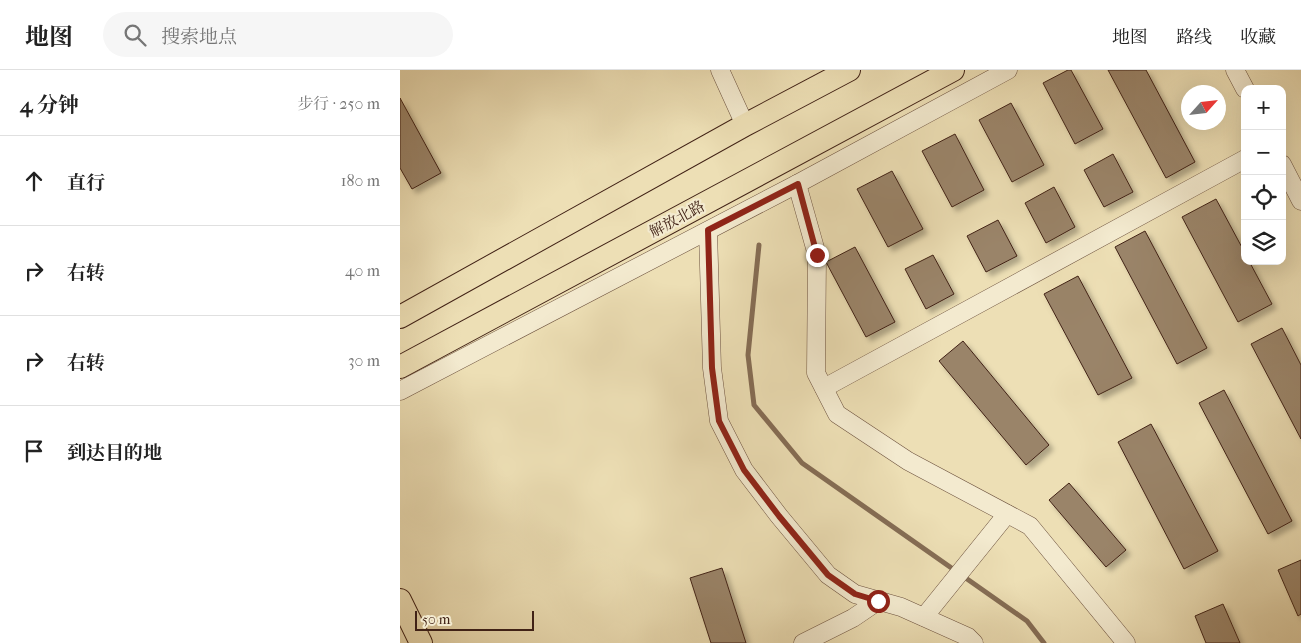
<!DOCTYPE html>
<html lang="zh">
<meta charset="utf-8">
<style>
body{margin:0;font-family:"IM FELL French Canon","Noto Serif SC",serif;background:#f6f6f6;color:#222}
.controls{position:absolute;right:15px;top:15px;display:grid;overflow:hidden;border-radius:10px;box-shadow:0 5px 20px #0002}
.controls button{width:45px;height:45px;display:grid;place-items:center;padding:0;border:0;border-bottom:1px solid #e0e0e0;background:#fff;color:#222;font:25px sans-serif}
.compass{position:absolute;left:781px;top:15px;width:45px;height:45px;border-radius:50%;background:#fff;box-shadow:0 5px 20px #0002;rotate:63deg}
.scale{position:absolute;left:15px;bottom:12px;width:119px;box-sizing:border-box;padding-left:5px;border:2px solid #412216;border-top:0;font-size:14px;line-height:18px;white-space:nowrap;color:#412216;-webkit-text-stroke:4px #f3eacf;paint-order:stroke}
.stop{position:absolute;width:15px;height:15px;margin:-11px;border:4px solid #8f2418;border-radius:50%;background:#fff}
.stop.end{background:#8f2418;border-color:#fff;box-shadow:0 1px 5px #0008}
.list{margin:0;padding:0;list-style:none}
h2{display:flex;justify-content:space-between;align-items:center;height:65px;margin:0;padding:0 20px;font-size:21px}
h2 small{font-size:16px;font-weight:400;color:#767676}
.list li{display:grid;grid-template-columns:32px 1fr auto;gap:15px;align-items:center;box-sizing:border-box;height:90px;padding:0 20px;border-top:1px solid #e0e0e0}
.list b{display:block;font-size:19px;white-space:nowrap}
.list em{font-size:16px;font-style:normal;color:#767676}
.icon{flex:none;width:28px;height:28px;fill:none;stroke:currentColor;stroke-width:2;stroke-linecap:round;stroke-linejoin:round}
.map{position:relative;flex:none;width:901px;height:573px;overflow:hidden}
header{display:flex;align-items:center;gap:30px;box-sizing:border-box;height:70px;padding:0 25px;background:#fff;border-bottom:1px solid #e0e0e0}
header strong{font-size:24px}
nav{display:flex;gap:28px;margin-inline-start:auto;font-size:18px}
.search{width:350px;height:45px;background:#f6f6f6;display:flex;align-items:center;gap:12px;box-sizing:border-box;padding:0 18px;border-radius:28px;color:#767676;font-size:19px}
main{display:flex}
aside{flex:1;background:#fff}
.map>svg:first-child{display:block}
</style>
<header>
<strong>地图</strong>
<div class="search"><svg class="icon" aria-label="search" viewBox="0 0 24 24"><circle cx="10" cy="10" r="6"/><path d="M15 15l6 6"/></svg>搜索地点</div>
<nav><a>地图</a><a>路线</a><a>收藏</a></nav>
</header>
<main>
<aside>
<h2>4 分钟<small>步行 · 250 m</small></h2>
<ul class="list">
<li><svg class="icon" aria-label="ahead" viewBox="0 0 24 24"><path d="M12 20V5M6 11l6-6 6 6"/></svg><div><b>直行</b></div><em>180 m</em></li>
<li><svg class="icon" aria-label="right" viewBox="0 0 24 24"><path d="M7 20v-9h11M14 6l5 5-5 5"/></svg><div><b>右转</b></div><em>40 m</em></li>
<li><svg class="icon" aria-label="right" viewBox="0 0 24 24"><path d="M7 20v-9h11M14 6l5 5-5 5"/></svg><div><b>右转</b></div><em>30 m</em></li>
<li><svg class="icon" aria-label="arrive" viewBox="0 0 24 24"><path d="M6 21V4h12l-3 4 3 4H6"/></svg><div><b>到达目的地</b></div></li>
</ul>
</aside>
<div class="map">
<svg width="901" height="573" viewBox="0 0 901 573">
<defs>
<filter id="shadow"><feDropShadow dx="4.5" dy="4.5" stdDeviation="2.5" flood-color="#0004"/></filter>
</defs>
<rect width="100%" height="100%" fill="#eddfb5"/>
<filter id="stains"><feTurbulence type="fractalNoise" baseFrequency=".004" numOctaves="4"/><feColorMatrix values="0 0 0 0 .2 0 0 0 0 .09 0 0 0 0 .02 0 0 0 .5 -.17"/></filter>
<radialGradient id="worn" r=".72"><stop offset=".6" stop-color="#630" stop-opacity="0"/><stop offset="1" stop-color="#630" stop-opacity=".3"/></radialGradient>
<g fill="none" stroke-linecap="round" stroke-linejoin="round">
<path stroke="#856d55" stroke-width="5" d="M 359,175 L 348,285 L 354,335 L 402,393 L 627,551 L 644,573"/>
</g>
<g fill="#9a8469" stroke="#412216" filter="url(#shadow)">
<path d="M 668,0 L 671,0 L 703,59 L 675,74 L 643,13 Z"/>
<path d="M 708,0 L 746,0 L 795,92 L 766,108 Z"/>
<path d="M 0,28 L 41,103 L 12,119 L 0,98 Z"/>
<path d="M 611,33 L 644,95 L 612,112 L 579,50 Z"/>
<path d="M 555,64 L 584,120 L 552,137 L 522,81 Z"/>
<path d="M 713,84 L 733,122 L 704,137 L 684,100 Z"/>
<path d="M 492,101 L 523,159 L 488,177 L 457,119 Z"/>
<path d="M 654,117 L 675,157 L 646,173 L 625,133 Z"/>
<path d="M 816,129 L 845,183 L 845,191 L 849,191 L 872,234 L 838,252 L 782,147 Z"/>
<path d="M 598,150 L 617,186 L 586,202 L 567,166 Z"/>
<path d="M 745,161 L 807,278 L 777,294 L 715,177 Z"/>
<path d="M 455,177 L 495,252 L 466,267 L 426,192 Z"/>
<path d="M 533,185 L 554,224 L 526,239 L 505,199 Z"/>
<path d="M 678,206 L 732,308 L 698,325 L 644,224 Z"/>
<path d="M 882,258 L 901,295 L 901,369 L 851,274 Z"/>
<path d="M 563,271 L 649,375 L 626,395 L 539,291 Z"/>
<path d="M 824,320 L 892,451 L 868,464 L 799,333 Z"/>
<path d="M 751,354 L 818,481 L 784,499 L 718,372 Z"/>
<path d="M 669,413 L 726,480 L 706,497 L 649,430 Z"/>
<path d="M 901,490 L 901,544 L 898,546 L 878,500 Z"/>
<path d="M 322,498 L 346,573 L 311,573 L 290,508 Z"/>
<path d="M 823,534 L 840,573 L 806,573 L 795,546 Z"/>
</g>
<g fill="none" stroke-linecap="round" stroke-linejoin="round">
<defs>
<g id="minor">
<path d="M 320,0 L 345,55"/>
<path d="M 835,0 L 845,19"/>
<path d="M 882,94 L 901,131"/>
<path d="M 397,114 L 417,185 L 416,303 L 437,344 L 508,391 L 630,456 L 726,573"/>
<path d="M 308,161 L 312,298 L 319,351 L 344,400 L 379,446 L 428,505 L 455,524 L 501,537 L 568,567 L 574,573"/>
<path d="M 424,318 L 845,89"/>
<path d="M 0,321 L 397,114 L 608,0"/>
<path d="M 524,547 L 607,444"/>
<path d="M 403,573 L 453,548 L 478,531"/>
</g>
<g id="major">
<path d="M 0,247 L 345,55 L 449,0"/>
<path d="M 0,297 L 553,0"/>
<path d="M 0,530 L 21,573"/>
</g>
</defs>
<use href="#minor" stroke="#6c513e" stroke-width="19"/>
<use href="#major" stroke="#412216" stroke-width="24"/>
<use href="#minor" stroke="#f3eacf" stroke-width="18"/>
<use href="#major" stroke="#eddfb5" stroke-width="22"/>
</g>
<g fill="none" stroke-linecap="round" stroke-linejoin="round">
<path stroke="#8f2418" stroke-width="6" d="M 417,185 L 398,114 L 308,160 L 312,298 L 319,351 L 344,400 L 379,446 L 428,505 L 455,524 L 478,531"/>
</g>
<g text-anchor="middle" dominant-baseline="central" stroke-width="4.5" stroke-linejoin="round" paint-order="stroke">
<g font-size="15" fill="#412216" stroke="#f3eacf">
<text transform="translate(277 149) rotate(-28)">解放北路</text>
</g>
</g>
<rect width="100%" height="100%" filter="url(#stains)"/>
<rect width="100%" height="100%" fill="url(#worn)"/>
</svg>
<div class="controls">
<button>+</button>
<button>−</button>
<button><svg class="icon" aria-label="locate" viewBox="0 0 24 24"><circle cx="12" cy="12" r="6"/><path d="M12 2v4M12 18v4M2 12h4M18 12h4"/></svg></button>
<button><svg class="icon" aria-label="layers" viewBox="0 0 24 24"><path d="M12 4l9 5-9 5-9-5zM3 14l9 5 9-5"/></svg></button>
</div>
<svg class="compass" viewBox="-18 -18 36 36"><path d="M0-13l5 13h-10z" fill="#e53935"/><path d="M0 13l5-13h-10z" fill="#767676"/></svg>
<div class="scale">50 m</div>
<div class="stop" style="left:478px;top:531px"></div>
<div class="stop end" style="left:417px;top:185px"></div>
</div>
</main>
